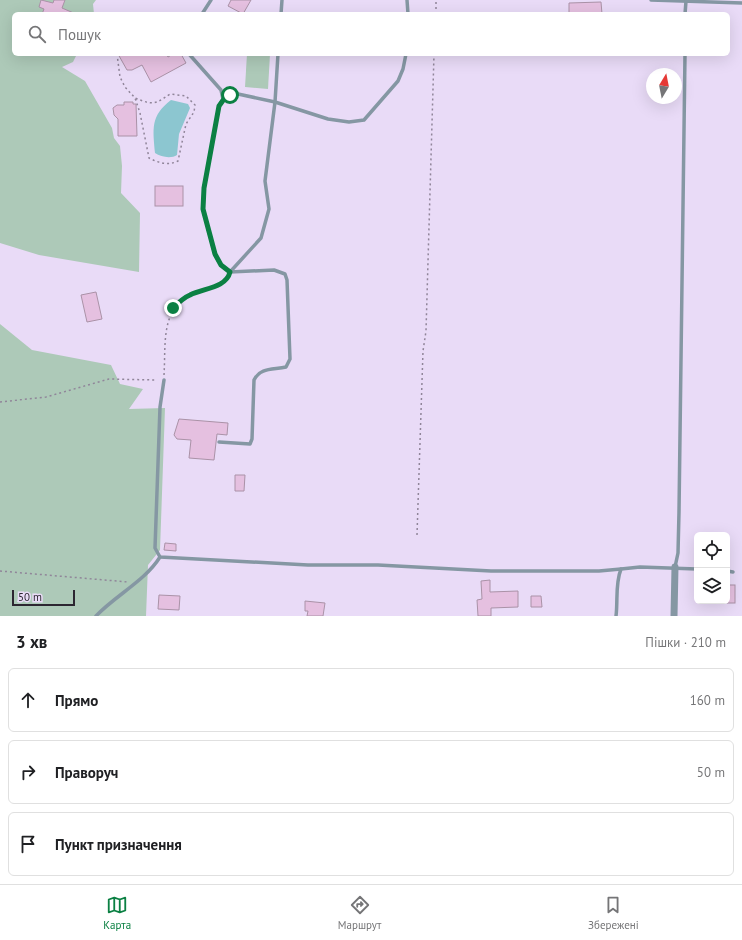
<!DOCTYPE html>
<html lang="uk">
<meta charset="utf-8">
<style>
body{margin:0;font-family:"PT Sans",sans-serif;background:#f6f6f6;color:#202124}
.controls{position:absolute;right:12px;bottom:12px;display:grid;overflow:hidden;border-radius:6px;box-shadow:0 4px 16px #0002}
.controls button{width:36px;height:36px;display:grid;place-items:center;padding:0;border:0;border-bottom:1px solid #e0e0e0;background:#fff;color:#202124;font:20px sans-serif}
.compass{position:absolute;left:646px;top:68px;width:36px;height:36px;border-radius:50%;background:#fff;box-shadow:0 4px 16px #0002;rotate:10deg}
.scale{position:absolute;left:12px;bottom:10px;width:63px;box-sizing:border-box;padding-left:4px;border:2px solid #2c2631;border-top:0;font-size:11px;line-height:14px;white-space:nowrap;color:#2c2631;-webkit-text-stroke:3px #e9dbf7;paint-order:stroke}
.stop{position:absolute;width:12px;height:12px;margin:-9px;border:3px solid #0b8043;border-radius:50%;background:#fff}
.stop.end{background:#0b8043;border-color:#fff;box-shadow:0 1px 4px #0008}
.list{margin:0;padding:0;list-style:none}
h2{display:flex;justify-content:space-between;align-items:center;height:52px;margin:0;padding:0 16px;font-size:17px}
h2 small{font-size:13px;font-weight:400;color:#757577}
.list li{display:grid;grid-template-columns:26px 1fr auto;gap:12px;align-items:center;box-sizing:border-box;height:64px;margin:0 8px 8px;padding:0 8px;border:1px solid #e0e0e0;border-radius:6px}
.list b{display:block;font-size:15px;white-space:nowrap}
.list em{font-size:13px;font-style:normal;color:#757577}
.icon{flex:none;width:22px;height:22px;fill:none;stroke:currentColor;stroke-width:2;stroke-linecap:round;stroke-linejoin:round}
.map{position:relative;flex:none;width:742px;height:616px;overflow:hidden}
.search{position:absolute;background:#fff;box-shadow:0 4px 16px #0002;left:12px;right:12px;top:12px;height:44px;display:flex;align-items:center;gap:10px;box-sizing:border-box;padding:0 14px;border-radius:6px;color:#757577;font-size:15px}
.sheet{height:268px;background:#fff}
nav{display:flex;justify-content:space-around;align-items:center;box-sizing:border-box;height:56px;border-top:1px solid #e0e0e0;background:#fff;font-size:11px;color:#757577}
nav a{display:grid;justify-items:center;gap:2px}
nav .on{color:#0b8043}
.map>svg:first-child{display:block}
</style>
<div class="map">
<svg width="742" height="616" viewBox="0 0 742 616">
<rect width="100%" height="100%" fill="#e9dbf7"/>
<g fill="#adc9b8">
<path d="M 0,0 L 96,0 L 93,4 L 94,14 L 14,14 L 14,54 L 77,54 L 73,62 L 62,67 L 85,81 L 112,128 L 114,138 L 120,146 L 122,166 L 121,193 L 140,213 L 139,272 L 39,255 L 0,243 Z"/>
<path d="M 247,54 L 270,54 L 268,89 L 245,87 Z"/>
<path d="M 0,324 L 32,350 L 111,365 L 120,384 L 143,389 L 129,409 L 165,408 L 160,550 L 148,565 L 146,616 L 0,616 Z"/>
</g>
<path fill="#8cc6d0" d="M 171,100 L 188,104 L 190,108 L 179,134 L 177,155 C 171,159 161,157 155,153 C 153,129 150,116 171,100 Z"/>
<g fill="#e5c0e0" stroke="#aa92a7">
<path d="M 41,0 L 53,3 L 54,0 L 65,0 L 62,8 L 76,14 L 42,14 L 44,9 L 39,7 Z"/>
<path d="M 231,0 L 251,0 L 243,14 L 228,6 Z"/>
<path d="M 601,2 L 602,14 L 569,14 L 569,3 Z"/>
<path d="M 118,54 L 166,54 L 168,57 L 173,54 L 181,54 L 186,63 L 151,82 L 142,65 L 132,70 L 127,70 Z"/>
<path d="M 124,102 L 133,102 L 133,104 L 136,104 L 137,136 L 118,136 L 118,119 L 114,115 L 113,108 L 117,105 L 124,105 Z"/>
<rect x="155" y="186" width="28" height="20"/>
<path d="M 96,292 L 102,319 L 87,322 L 81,295 Z"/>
<path d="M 179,419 L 228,423 L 227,435 L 217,434 L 214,460 L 189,458 L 191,440 L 177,439 L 174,435 Z"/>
<path d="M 235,475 L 245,475 L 244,491 L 235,491 Z"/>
<path d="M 165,543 L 176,544 L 176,551 L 164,550 Z"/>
<path d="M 490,580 L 490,592 L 518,591 L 518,607 L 491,608 L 491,616 L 478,616 L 477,600 L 482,599 L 481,581 Z"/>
<rect x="727" y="585" width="8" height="18"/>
<path d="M 159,595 L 180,596 L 179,610 L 158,609 Z"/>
<path d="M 531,596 L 541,596 L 542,607 L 531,607 Z"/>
<path d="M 305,601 L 325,603 L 323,616 L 307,616 L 308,611 L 305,611 Z"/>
</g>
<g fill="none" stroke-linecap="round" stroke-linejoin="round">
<g stroke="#908599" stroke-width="1.5" stroke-dasharray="2 3" stroke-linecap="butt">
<path d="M 436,14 L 436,0"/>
<path d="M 117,54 L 120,77 L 125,87 L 135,98 L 140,113 L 149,158 C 159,163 168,166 178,161 L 186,124 L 194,112 L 195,105 L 186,96 L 170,94 C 154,105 153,105 135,98"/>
<path d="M 164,375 C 166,345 160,308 192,294 C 205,289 218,287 228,278"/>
<path d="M 0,402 L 46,397 L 109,379 L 157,380"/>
<path d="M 417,535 L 423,351 L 426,331 L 434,54"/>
<path d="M 0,571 L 128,582"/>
</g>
<g stroke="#8597a3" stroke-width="3.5">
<path d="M 407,0 L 408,14"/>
<path d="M 651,0 L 742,3"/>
<path d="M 202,14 L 211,0"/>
<path d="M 281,14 L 282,0"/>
<path d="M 685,14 L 686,1"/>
<path d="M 189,54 L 221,90 L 223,99"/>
<path d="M 230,272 L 261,238 L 269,209 L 265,181 L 275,102 L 278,54"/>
<path d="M 164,380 L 160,407 L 155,548 L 160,557 L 308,565 L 378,565 L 491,571 L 599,571 L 621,569"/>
<path d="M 219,442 L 250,444 L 252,439 L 254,380 C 260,367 274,370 286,367 L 290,359 L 287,280 L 285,274 L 274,270 L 230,272 L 221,265 L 215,255 L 203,209 L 204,188 L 219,106 L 223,99 L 230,95 L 238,94 L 275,102 L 328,119 L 349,122 L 364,120 L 398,81 L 403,69 L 406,54"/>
<path d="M 675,567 L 678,553 L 679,512 L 685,54"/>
<path d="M 727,571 L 733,572"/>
<path d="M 96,616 C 116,595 145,581 160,557"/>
<path d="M 616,616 C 618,600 615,584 621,569 L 640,567 L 697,569"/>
</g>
<path stroke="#8597a3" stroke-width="7" d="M 674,616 L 675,567"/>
</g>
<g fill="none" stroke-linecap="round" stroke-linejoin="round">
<path stroke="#0b8043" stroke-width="5" d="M 173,308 C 178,303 183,298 190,295 C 204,288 226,288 230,272 L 221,265 L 215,254 L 203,209 L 204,188 L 219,106 L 224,99 L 230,95"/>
</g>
</svg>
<div class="controls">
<button><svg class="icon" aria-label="locate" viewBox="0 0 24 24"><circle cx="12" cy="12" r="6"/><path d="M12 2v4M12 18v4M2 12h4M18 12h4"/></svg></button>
<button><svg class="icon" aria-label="layers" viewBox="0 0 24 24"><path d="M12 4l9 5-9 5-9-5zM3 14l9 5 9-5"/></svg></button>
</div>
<svg class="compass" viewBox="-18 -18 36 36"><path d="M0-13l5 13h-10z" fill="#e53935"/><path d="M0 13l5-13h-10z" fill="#757577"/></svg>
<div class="scale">50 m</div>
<div class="stop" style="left:230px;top:95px"></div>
<div class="stop end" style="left:173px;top:308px"></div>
<div class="search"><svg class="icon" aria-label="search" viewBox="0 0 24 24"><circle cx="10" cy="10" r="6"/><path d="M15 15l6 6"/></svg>Пошук</div>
</div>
<section class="sheet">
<h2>3 хв<small>Пішки · 210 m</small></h2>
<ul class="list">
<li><svg class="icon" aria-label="ahead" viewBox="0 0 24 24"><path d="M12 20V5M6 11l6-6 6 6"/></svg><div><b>Прямо</b></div><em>160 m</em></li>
<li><svg class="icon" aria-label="right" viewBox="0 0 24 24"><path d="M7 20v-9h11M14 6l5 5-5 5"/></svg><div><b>Праворуч</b></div><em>50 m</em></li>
<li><svg class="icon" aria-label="arrive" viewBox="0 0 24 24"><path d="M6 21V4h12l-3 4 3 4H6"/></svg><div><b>Пункт призначення</b></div></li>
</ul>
</section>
<nav>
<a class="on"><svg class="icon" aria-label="map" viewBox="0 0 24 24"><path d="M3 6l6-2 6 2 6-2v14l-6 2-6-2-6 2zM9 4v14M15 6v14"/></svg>Карта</a>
<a><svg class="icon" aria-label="directions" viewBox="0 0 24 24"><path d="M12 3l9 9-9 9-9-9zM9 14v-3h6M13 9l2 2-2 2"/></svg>Маршрут</a>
<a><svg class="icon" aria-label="saved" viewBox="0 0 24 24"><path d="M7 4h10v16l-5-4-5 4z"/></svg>Збережені</a>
</nav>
